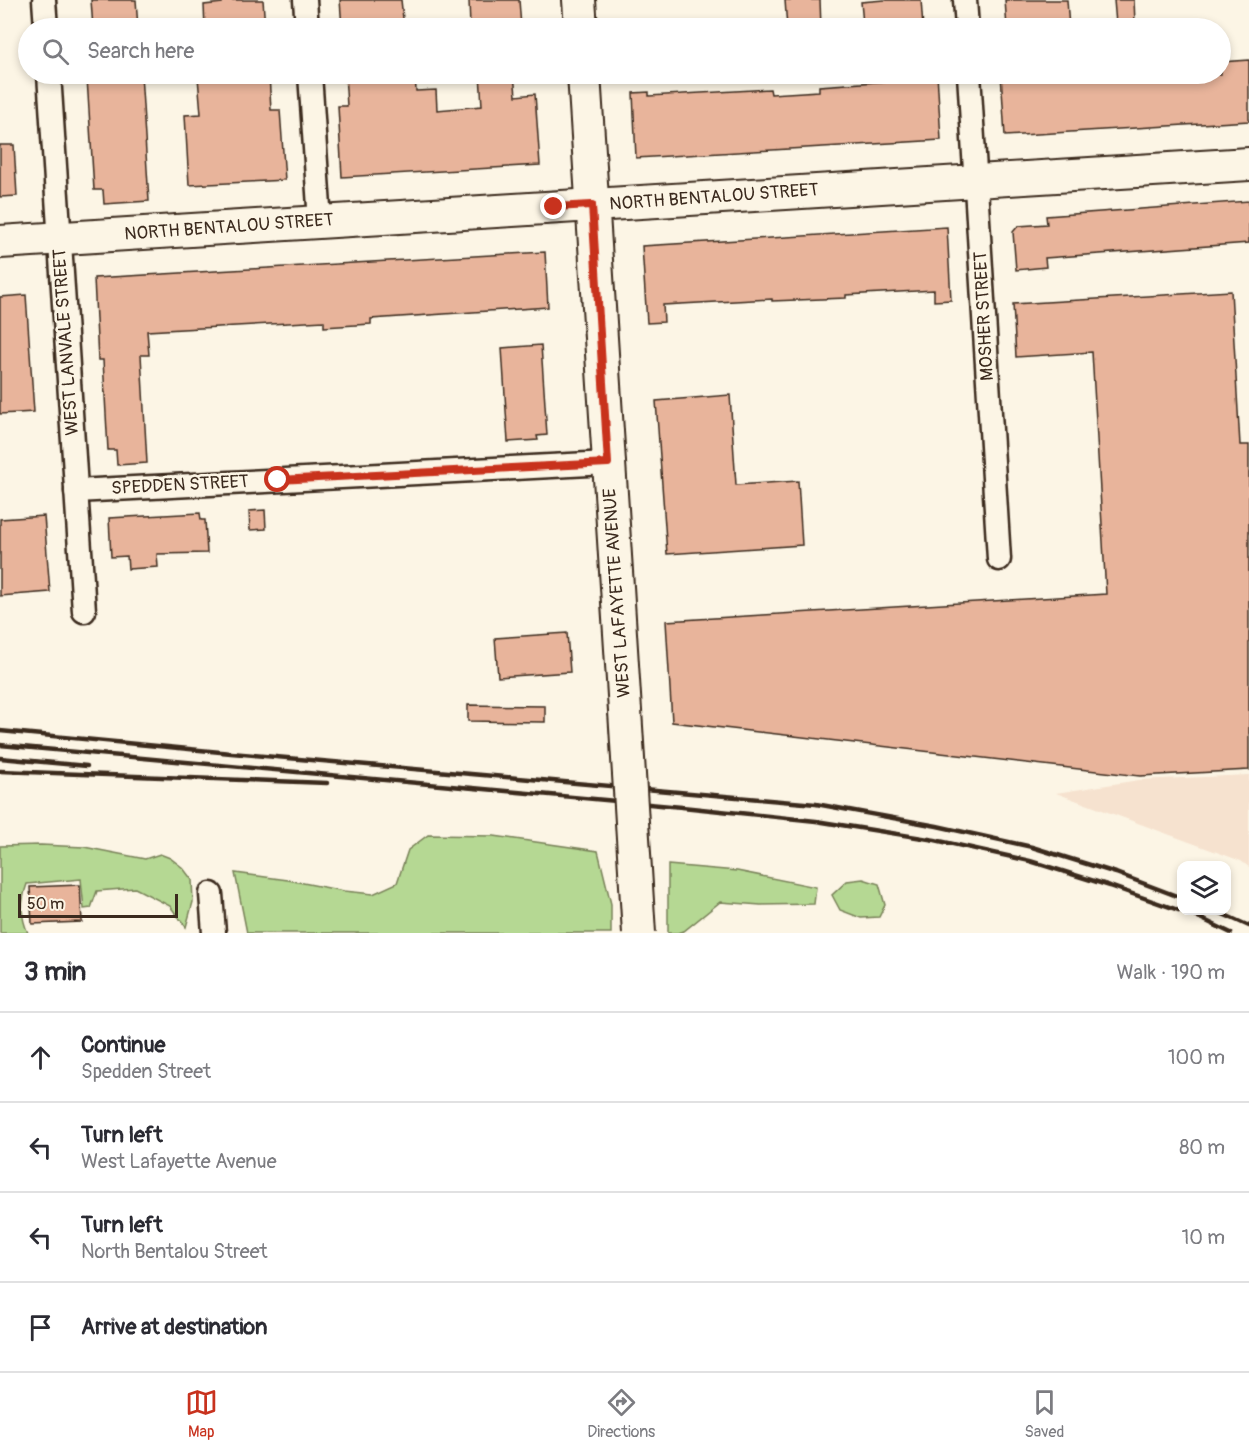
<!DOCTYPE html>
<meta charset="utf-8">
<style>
body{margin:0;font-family:Pangolin,sans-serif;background:#f7f7f7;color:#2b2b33}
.controls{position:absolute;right:18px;bottom:18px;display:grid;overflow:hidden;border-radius:12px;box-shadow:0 3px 9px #0003}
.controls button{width:54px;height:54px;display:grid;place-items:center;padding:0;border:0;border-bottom:2px solid #e1e1e2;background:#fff;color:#2b2b33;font:30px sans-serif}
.scale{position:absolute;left:18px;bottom:15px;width:160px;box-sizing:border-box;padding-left:6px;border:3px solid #3b2a1e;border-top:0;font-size:16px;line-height:21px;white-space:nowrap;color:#3b2a1e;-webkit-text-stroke:4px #fcf5e5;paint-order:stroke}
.stop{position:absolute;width:18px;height:18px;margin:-14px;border:4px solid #c8321e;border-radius:50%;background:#fff}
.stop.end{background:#c8321e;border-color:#fff;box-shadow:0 2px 6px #0008}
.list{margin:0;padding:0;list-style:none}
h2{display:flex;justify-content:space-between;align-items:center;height:78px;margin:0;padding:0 24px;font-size:26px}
h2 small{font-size:20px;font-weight:400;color:#7c7c81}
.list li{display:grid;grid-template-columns:39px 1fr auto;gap:18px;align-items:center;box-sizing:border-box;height:90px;padding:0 24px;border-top:2px solid #e1e1e2}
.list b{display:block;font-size:22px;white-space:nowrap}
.list p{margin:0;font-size:20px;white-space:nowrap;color:#7c7c81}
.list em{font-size:20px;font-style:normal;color:#7c7c81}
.icon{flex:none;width:33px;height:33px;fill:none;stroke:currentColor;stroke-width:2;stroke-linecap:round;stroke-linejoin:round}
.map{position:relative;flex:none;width:1249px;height:933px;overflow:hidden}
.search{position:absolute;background:#fff;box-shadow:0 3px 9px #0003;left:18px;right:18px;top:18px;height:66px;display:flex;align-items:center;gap:15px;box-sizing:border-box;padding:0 21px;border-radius:33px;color:#7c7c81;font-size:22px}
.sheet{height:438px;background:#fff}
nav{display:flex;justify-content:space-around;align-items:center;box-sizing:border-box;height:84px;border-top:2px solid #e1e1e2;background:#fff;font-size:16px;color:#7c7c81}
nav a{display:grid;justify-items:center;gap:3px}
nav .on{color:#c8321e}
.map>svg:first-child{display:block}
</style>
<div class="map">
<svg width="1249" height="933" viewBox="0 0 1249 933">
<rect width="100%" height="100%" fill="#fcf5e5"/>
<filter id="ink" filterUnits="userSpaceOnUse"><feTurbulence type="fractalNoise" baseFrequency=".0167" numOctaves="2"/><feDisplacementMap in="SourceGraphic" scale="12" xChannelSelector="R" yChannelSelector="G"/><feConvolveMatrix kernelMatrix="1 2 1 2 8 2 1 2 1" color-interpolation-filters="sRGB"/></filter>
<g filter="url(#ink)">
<path fill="#f6e2cf" d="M 1249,775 L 1249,867 L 1241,861 L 1056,793 L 1139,780 Z"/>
<g fill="#b5d893" stroke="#788158" stroke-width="1.5">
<path d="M 428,835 L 494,836 L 598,851 L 611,904 L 611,933 L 247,933 L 235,873 L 288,880 L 344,891 L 373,894 L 397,883 L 408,850 Z"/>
<path d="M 41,845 L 84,847 L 145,859 L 160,854 L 170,858 L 183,868 L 192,880 L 193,902 L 186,927 L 170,906 L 135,888 L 97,891 L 91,908 L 84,909 L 81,879 L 27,884 C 21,901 20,916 28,933 L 0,933 L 0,846 Z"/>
<path d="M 668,865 L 737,871 L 816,887 L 814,904 L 761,905 L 720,902 L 684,931 L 677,933 L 668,933 Z"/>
<path d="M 863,879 L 879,884 L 885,905 L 879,917 L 861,918 L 840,910 L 832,895 L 847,881 Z"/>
</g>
<g fill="#e8b49b" stroke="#3b2a1e" stroke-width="1.5">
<path d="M 91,0 L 136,0 L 138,28 L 93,28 Z"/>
<path d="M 222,0 L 263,0 L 265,28 L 205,28 L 204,5 L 222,3 Z"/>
<path d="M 340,0 L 401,0 L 404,28 L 342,28 Z"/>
<path d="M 469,0 L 519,0 L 521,27 L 511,28 L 477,28 L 477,26 L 470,27 Z"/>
<path d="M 785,0 L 820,0 L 821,28 L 787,28 Z"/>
<path d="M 884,0 L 921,0 L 923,28 L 885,28 L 885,23 L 863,24 L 861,2 Z"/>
<path d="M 1005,0 L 1067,0 L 1069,28 L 1007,28 Z"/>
<path d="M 1114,0 L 1134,0 L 1135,23 L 1116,24 Z"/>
<path d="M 1249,60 L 1249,121 L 1005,136 L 1001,74 L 1221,74 L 1221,62 Z"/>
<path d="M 96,74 L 141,74 L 149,201 L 104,204 L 103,190 L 94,190 L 87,78 L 96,77 Z"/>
<path d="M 201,74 L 269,74 L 271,110 L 280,110 L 285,180 L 189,185 L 185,115 L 201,114 L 198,77 L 201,77 Z"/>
<path d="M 345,74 L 415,74 L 416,91 L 436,90 L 437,110 L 482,106 L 480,74 L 514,74 L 516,96 L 535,94 L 540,165 L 342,177 L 338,106 L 347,106 Z"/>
<path d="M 908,74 L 937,74 L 941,140 L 636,158 L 633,93 L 649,92 L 649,96 L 770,89 L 771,94 L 819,91 L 819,86 L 890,81 L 890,79 L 908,78 Z"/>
<path d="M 0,145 L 14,145 L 17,196 L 0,197 Z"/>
<path d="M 1249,201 L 1249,243 L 1045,258 L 1046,267 L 1016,270 L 1013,232 L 1018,226 L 1047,224 L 1046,216 Z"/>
<path d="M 947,227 L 951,300 L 934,301 L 934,290 L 846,295 L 846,298 L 772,301 L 772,299 L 663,305 L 664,322 L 647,323 L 642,246 Z"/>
<path d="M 545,252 L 548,307 L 371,319 L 371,324 L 324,327 L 324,321 L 147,331 L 149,355 L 141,355 L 147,463 L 117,465 L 116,450 L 108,450 L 103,360 L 98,360 L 94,278 Z"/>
<path d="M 1231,291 L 1240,445 L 1249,445 L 1249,770 L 1140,776 L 672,722 L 666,621 L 1106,594 L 1092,352 L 1016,357 L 1013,304 Z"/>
<path d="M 26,295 L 34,412 L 0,414 L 0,297 Z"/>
<path d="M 541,345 L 547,435 L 537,436 L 538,440 L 508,442 L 502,348 Z"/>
<path d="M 730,395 L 736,485 L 798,481 L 802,545 L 667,554 L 656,401 Z"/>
<path d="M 265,510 L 266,529 L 250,530 L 249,511 Z"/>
<path d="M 200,513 L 201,520 L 205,520 L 207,553 L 157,554 L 158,567 L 128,569 L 127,556 L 111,557 L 109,518 Z"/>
<path d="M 44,516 L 50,592 L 0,596 L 0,519 Z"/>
<path d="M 567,633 L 570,672 L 498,677 L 495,638 Z"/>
<path d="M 468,705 L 545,706 L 545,722 L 468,721 Z"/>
<path d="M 80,885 L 82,922 L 32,924 L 30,887 Z"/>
</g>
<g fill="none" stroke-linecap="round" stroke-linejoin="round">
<defs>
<g id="street">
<path d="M 44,0 L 46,28"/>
<path d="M 305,0 L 307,28"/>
<path d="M 965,0 L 967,28"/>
<path d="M 49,74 L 84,611"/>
<path d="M 310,74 L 320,222"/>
<path d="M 969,74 L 999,559"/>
<path d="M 76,491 L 608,463"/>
<path d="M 211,894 L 214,933"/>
</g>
<g id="secondary">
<path d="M 579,0 L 581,28"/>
<path d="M 584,74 L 625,711"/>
<path d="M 0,242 L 1249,164"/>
</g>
</defs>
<use href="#street" stroke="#3b2a1e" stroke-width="27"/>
<use href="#secondary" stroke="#3b2a1e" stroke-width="36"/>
<use href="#street" stroke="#fcf5e5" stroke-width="22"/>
<use href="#secondary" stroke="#fcf5e5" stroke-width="32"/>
<g stroke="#3b2a1e" stroke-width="4.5">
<path d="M 0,731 L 231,753 L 816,804 L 937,826 L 1032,847 L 1116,873 L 1182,898"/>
<path d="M 0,745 L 682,807 L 816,821 L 935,840 L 1030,861 L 1110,886 L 1198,917 L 1231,933"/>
<path d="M 0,758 L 87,766"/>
<path d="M 0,771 L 327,783"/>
<path d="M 1214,910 L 1249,926"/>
</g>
<defs>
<path id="secondary-bridge" d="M 625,711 L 639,933"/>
</defs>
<use href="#secondary-bridge" stroke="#3b2a1e" stroke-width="36" stroke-linecap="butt"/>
<use href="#secondary-bridge" stroke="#fcf5e5" stroke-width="32"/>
</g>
</g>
<g fill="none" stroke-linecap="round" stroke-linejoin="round" filter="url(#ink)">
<path stroke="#c8321e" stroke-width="8" d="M 278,480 L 608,463 L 592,205 L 554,207"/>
</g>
<g text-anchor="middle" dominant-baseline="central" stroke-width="5" stroke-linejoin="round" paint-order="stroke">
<g font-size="18" fill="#3b2a1e" stroke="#fcf5e5">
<text transform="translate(714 197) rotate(-4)">NORTH BENTALOU STREET</text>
<text transform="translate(229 227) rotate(-4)">NORTH BENTALOU STREET</text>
<text transform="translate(984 316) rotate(-93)">MOSHER STREET</text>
<text transform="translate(66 342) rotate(-94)">WEST LANVALE STREET</text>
<text transform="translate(180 485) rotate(-3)">SPEDDEN STREET</text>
<text transform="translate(617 593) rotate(-94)">WEST LAFAYETTE AVENUE</text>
</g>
</g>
</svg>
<div class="controls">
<button><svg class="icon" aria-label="layers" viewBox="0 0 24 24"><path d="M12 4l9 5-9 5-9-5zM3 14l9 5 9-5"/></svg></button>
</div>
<div class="scale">50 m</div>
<div class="stop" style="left:278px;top:480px"></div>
<div class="stop end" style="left:554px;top:207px"></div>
<div class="search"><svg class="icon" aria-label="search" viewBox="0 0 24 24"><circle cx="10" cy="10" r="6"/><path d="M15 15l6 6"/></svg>Search here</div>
</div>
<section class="sheet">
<h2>3 min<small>Walk · 190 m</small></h2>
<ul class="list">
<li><svg class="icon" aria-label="ahead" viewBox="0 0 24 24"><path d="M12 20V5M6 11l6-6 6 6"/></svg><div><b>Continue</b><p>Spedden Street</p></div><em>100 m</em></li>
<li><svg class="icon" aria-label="left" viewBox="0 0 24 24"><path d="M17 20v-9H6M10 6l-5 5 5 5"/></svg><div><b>Turn left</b><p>West Lafayette Avenue</p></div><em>80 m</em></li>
<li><svg class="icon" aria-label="left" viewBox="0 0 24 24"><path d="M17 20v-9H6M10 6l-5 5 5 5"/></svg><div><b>Turn left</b><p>North Bentalou Street</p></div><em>10 m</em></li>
<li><svg class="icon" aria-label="arrive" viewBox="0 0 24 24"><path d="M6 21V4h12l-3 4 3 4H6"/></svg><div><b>Arrive at destination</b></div></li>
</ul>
</section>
<nav>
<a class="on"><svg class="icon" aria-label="map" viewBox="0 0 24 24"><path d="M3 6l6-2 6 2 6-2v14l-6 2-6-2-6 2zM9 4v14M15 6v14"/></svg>Map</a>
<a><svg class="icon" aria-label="directions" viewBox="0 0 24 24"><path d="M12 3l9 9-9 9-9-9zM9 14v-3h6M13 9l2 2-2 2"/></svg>Directions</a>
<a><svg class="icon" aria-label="saved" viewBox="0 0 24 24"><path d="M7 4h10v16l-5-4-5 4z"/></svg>Saved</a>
</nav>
